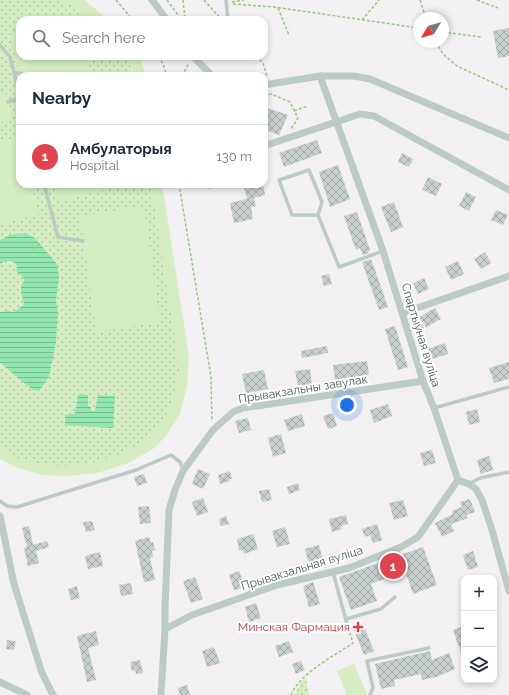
<!DOCTYPE html>
<meta charset="utf-8">
<style>
body{margin:0;font-family:Raleway,sans-serif;background:#f2f2f3;color:#1f2937}
.controls{position:absolute;right:12px;bottom:12px;display:grid;overflow:hidden;border-radius:8px;box-shadow:0 2px 6px #0003}
.controls button{width:36px;height:36px;display:grid;place-items:center;padding:0;border:0;border-bottom:1px solid #e0e1e3;background:#fff;color:#1f2937;font:20px sans-serif}
.compass{position:absolute;left:413px;top:12px;width:36px;height:36px;border-radius:50%;background:#fff;box-shadow:0 2px 6px #0003;rotate:232deg}
.you{position:absolute;left:347px;top:405px;width:14px;height:14px;margin:-10px;border:3px solid #fff;border-radius:50%;background:#1a73e8;box-shadow:0 0 0 6px #1a73e833}
.badge{display:grid;place-items:center;width:26px;height:26px;border-radius:50%;background:#ea580c;color:#fff;font-size:13px;font-weight:700}
.pin{position:absolute;translate:-50% -50%;border:2px solid #fff;box-shadow:0 1px 4px #0006}
.list{margin:0;padding:0;list-style:none}
h2{display:flex;justify-content:space-between;align-items:center;height:52px;margin:0;padding:0 16px;font-size:17px}
h2 small{font-size:13px;font-weight:400;color:#747a83}
.list li{display:grid;grid-template-columns:26px 1fr auto;gap:12px;align-items:center;box-sizing:border-box;height:64px;padding:0 16px;border-top:1px solid #e0e1e3}
.list b{display:block;font-size:15px;white-space:nowrap}
.list p{margin:0;font-size:13px;white-space:nowrap;color:#747a83}
.list em{font-size:13px;font-style:normal;color:#747a83}
.icon{flex:none;width:22px;height:22px;fill:none;stroke:currentColor;stroke-width:2;stroke-linecap:round;stroke-linejoin:round}
.map{position:relative;flex:none;width:509px;height:695px;overflow:hidden}
.search{position:absolute;background:#fff;box-shadow:0 2px 6px #0003;left:16px;top:16px;width:252px;height:44px;display:flex;align-items:center;gap:10px;box-sizing:border-box;padding:0 14px;border-radius:12px;color:#747a83;font-size:15px}
.panel{position:absolute;background:#fff;box-shadow:0 2px 6px #0003;left:16px;top:72px;width:252px;height:116px;border-radius:12px}
.map>svg:first-child{display:block}
</style>
<div class="map">
<svg width="509" height="695" viewBox="0 0 509 695">
<defs>
<pattern id="grass-dots" width="8" height="8" patternUnits="userSpaceOnUse"><rect width="8" height="8" fill="#d6edc1"/><path d="M2 2h.1M6 6h.1" fill="none" stroke="#b0c39f" stroke-width="1.8" stroke-linecap="round"/></pattern>
<pattern id="water-rules" width="6" height="5" patternUnits="userSpaceOnUse"><rect width="6" height="5" fill="#91e7ae"/><path d="M0 2.5h6" fill="none" stroke="#78be90"/></pattern>
<pattern id="building-cross-hatch" width="8" height="8" patternUnits="userSpaceOnUse"><rect width="8" height="8" fill="#c7cfcd"/><path d="M0 0l8 8M0 8l8-8" fill="none" stroke="#a4aba9"/></pattern>
</defs>
<rect width="100%" height="100%" fill="#f2f0f2"/>
<g fill="url(#grass-dots)">
<path d="M 0,0 L 59,0 L 75,6 L 94,20 L 20,20 L 20,56 L 127,56 L 134,75 L 135,76 L 20,76 L 20,184 L 151,184 L 175,339 L 179,370 L 174,396 L 163,423 L 148,440 L 124,453 L 92,463 L 62,467 L 34,463 L 12,457 L 0,448 Z"/>
<path d="M 306,678 L 309,695 L 294,695 L 301,682 Z"/>
</g>
<g fill="#d6edc1">
<path d="M 59,0 L 84,0 L 109,20 L 94,20 L 75,6 Z"/>
<path d="M 20,31 L 20,56 L 85,56 L 91,76 L 21,76 L 9,35 Z"/>
<path d="M 127,56 L 139,56 L 144,69 L 145,76 L 135,76 Z"/>
<path d="M 5,90 L 13,119 L 0,123 L 0,92 Z"/>
<path d="M 18,137 L 20,146 L 20,184 L 31,184 L 39,214 L 0,225 L 0,142 Z"/>
<path d="M 54,184 L 123,184 L 59,202 Z"/>
<path d="M 151,184 L 162,184 L 189,356 L 187,385 L 180,414 L 166,436 L 153,449 L 126,464 L 97,473 L 67,476 L 43,475 L 18,468 L 0,459 L 0,448 L 12,457 L 34,463 L 62,467 L 92,463 L 124,453 L 148,440 L 163,423 L 174,396 L 179,370 L 175,339 Z"/>
<path d="M 144,206 L 160,322 L 96,332 L 80,216 Z"/>
<path d="M 354,664 L 367,694 L 366,695 L 347,695 L 337,671 Z"/>
</g>
<g fill="url(#water-rules)">
<path d="M 25,233 L 35,238 L 57,264 L 59,277 L 56,300 L 58,312 L 56,342 L 49,377 L 39,391 L 33,390 L 0,363 L 0,312 L 9,311 L 14,312 L 22,306 L 24,304 C 22,293 18,291 24,281 L 24,278 L 16,271 C 20,260 7,259 0,264 L 0,240 L 10,235 Z"/>
<path d="M 81,394 L 88,395 L 88,406 L 91,407 L 91,411 L 95,411 L 98,395 L 115,396 L 113,428 L 65,425 L 65,415 L 75,414 L 78,395 Z"/>
</g>
<g fill="url(#building-cross-hatch)">
<path d="M 509,28 L 509,56 L 498,58 L 493,31 Z"/>
<path d="M 264,107 L 288,115 L 279,135 L 265,130 L 266,127 L 264,126 Z"/>
<path d="M 317,140 L 322,153 L 284,167 L 279,153 Z"/>
<path d="M 402,153 L 413,159 L 409,167 L 398,162 Z"/>
<path d="M 338,165 L 350,199 L 330,207 L 319,172 Z"/>
<path d="M 428,177 L 442,184 L 436,196 L 422,190 Z"/>
<path d="M 243,184 L 263,184 L 265,195 L 254,198 L 256,206 L 251,207 L 253,219 L 234,223 L 230,203 L 247,199 Z"/>
<path d="M 466,192 L 476,197 L 469,211 L 459,206 Z"/>
<path d="M 394,202 L 403,227 L 391,232 L 381,207 Z"/>
<path d="M 496,210 L 508,215 L 503,225 L 491,220 Z"/>
<path d="M 357,212 L 370,250 L 368,251 L 369,253 L 363,255 L 360,248 L 356,250 L 344,216 Z"/>
<path d="M 485,252 L 491,263 L 481,269 L 474,259 Z"/>
<path d="M 371,259 L 388,307 L 379,310 L 362,262 Z"/>
<path d="M 458,261 L 464,274 L 451,280 L 445,267 Z"/>
<path d="M 329,274 L 332,284 L 324,286 L 321,276 Z"/>
<path d="M 424,278 L 429,289 L 418,294 L 413,283 Z"/>
<path d="M 435,308 L 441,319 L 425,328 L 419,317 Z"/>
<path d="M 395,326 L 408,367 L 398,370 L 385,329 Z"/>
<path d="M 445,343 L 448,354 L 432,359 L 428,349 Z"/>
<path d="M 327,346 L 328,353 L 302,358 L 301,351 Z"/>
<path d="M 367,361 L 369,375 L 335,380 L 333,365 Z"/>
<path d="M 509,362 L 509,379 L 494,383 L 489,368 Z"/>
<path d="M 310,369 L 312,384 L 298,386 L 295,371 Z"/>
<path d="M 264,370 L 268,389 L 246,393 L 242,374 Z"/>
<path d="M 388,404 L 392,416 L 374,423 L 370,410 Z"/>
<path d="M 477,409 L 480,422 L 469,425 L 466,412 Z"/>
<path d="M 333,413 L 337,426 L 328,429 L 323,416 Z"/>
<path d="M 302,414 L 305,426 L 288,431 L 284,420 Z"/>
<path d="M 248,418 L 251,430 L 239,433 L 235,421 Z"/>
<path d="M 281,434 L 286,453 L 273,457 L 268,438 Z"/>
<path d="M 432,450 L 436,463 L 424,466 L 420,453 Z"/>
<path d="M 489,456 L 493,470 L 481,474 L 477,460 Z"/>
<path d="M 198,469 L 210,474 L 203,489 L 192,484 Z"/>
<path d="M 230,471 L 232,479 L 229,479 L 230,481 L 220,484 L 218,475 Z"/>
<path d="M 144,474 L 147,483 L 137,486 L 134,477 Z"/>
<path d="M 298,483 L 300,490 L 289,494 L 287,487 Z"/>
<path d="M 269,489 L 272,500 L 262,502 L 259,491 Z"/>
<path d="M 203,498 L 208,512 L 197,516 L 192,502 Z"/>
<path d="M 470,499 L 475,512 L 466,515 L 468,518 L 451,524 L 454,531 L 442,537 L 435,523 L 453,514 L 452,511 L 462,507 L 460,502 Z"/>
<path d="M 403,500 L 408,516 L 394,520 L 389,503 Z"/>
<path d="M 149,506 L 151,523 L 140,524 L 138,507 Z"/>
<path d="M 346,515 L 348,524 L 341,526 L 342,529 L 332,532 L 329,519 Z"/>
<path d="M 226,516 L 229,524 L 221,526 L 219,519 Z"/>
<path d="M 92,521 L 95,530 L 86,532 L 83,522 Z"/>
<path d="M 377,524 L 382,540 L 373,543 L 370,535 L 365,537 L 362,529 Z"/>
<path d="M 29,526 L 33,545 L 47,541 L 49,547 L 36,551 L 39,563 L 28,566 L 24,548 L 27,547 L 22,528 Z"/>
<path d="M 285,527 L 290,544 L 277,547 L 272,531 Z"/>
<path d="M 253,534 L 258,549 L 244,554 L 243,550 L 239,551 L 237,539 Z"/>
<path d="M 149,537 L 151,543 L 153,542 L 155,550 L 152,551 L 153,557 L 150,558 L 155,580 L 144,582 L 135,541 Z"/>
<path d="M 319,545 L 323,561 L 309,565 L 305,549 Z"/>
<path d="M 423,547 L 437,585 L 413,594 L 405,571 L 371,584 L 377,601 L 351,610 L 339,577 Z"/>
<path d="M 473,551 L 478,567 L 468,570 L 463,555 Z"/>
<path d="M 100,552 L 103,566 L 88,569 L 85,556 Z"/>
<path d="M 239,571 L 245,587 L 234,590 L 229,575 Z"/>
<path d="M 195,577 L 203,599 L 191,603 L 183,581 Z"/>
<path d="M 313,582 L 320,604 L 309,607 L 303,586 Z"/>
<path d="M 131,583 L 133,594 L 121,596 L 119,585 Z"/>
<path d="M 77,586 L 80,598 L 71,600 L 68,589 Z"/>
<path d="M 256,603 L 261,618 L 249,622 L 245,607 Z"/>
<path d="M 358,622 L 360,625 L 363,624 L 374,651 L 364,655 L 352,625 Z"/>
<path d="M 464,626 L 464,658 L 463,658 L 453,630 Z"/>
<path d="M 96,631 L 99,645 L 88,648 L 96,680 L 87,682 L 77,636 Z"/>
<path d="M 7,640 L 16,641 L 14,650 L 6,649 Z"/>
<path d="M 289,641 L 293,652 L 279,657 L 275,646 Z"/>
<path d="M 214,647 L 220,663 L 207,667 L 202,651 Z"/>
<path d="M 430,651 L 432,660 L 449,653 L 455,669 L 436,677 L 422,680 L 421,674 L 394,680 L 395,686 L 381,689 L 375,664 Z"/>
<path d="M 140,660 L 143,673 L 136,674 L 135,670 L 132,671 L 130,662 Z"/>
<path d="M 301,661 L 305,670 L 296,674 L 292,664 Z"/>
<path d="M 187,685 L 190,695 L 180,695 L 178,688 Z"/>
</g>
<g fill="none" stroke-linecap="round" stroke-linejoin="round">
<g stroke="#97c97b" stroke-width="1.5" stroke-dasharray="3 2" stroke-linecap="butt">
<path d="M 116,0 L 133,20"/>
<path d="M 167,0 L 182,20"/>
<path d="M 183,0 L 185,20"/>
<path d="M 204,0 L 222,20"/>
<path d="M 420,0 L 426,18"/>
<path d="M 477,0 L 498,8"/>
<path d="M 232,2 L 244,0"/>
<path d="M 233,4 L 274,7 L 419,28"/>
<path d="M 278,8 L 289,35"/>
<path d="M 362,20 L 379,0"/>
<path d="M 443,32 L 481,37"/>
<path d="M 436,42 L 443,54 L 457,66 L 509,90"/>
<path d="M 159,56 L 165,69 L 166,76"/>
<path d="M 256,56 L 263,63 L 267,76"/>
<path d="M 182,76 L 189,63"/>
<path d="M 264,96 L 271,94 L 290,102 L 298,118 L 291,129"/>
<path d="M 294,111 L 308,106"/>
<path d="M 179,184 L 211,377 L 212,421"/>
<path d="M 209,189 L 214,184"/>
<path d="M 34,249 L 41,243"/>
<path d="M 291,695 C 300,673 334,656 353,643 L 349,630"/>
</g>
<g stroke="#bcccc5" stroke-width="3.5">
<path d="M 226,0 L 228,20"/>
<path d="M 0,45 L 10,57 L 20,95"/>
<path d="M 14,73 L 20,73"/>
<path d="M 8,102 L 20,98"/>
<path d="M 44,184 L 58,237 L 83,241"/>
<path d="M 318,215 L 292,215 L 279,180 L 309,170 L 322,202 L 318,215 L 339,267 L 383,251"/>
<path d="M 434,408 L 509,387"/>
<path d="M 469,484 L 480,478 L 509,472"/>
<path d="M 0,501 L 7,506 L 17,507 L 136,470 L 171,455 L 180,462 L 183,470"/>
<path d="M 333,572 L 347,624"/>
<path d="M 346,619 L 381,609 L 395,597"/>
<path d="M 370,695 L 373,688 L 367,661 L 429,648"/>
</g>
<g stroke="#bcccc5" stroke-width="7">
<path d="M 152,0 L 167,20"/>
<path d="M 193,56 L 212,76"/>
<path d="M 320,76 L 383,251 L 423,381 L 434,408 L 458,480 L 469,484 L 476,489 L 482,500 L 492,530 L 509,591"/>
<path d="M 264,85 L 320,76 L 354,76 L 370,79 L 509,138"/>
<path d="M 264,146 L 360,114 L 374,116 L 509,190"/>
<path d="M 403,313 L 509,276"/>
<path d="M 0,516 L 14,584 L 42,673 L 53,695"/>
<path d="M 165,629 L 165,606 L 169,510 L 175,490 L 183,471 L 213,430 L 233,412 L 243,408 L 423,381"/>
<path d="M 0,682 L 27,695"/>
<path d="M 161,695 L 165,629 L 192,615 L 277,585 L 349,568 L 401,547 L 418,537 L 458,480"/>
</g>
</g>
<path fill="#e0444e" stroke="#fff" stroke-width="1.5" d="M356 621h4v4h4v4h-4v4h-4v-4h-4v-4h4z"/>
<g text-anchor="middle" dominant-baseline="central" stroke-width="4" stroke-linejoin="round" paint-order="stroke">
<g font-size="12" fill="#495c54" stroke="#fff">
<text transform="translate(421 335) rotate(73)">Спартыўная вуліца</text>
<text transform="translate(303 389) rotate(-9)">Прывакзальны завулак</text>
<text transform="translate(302 568) rotate(-17)">Прывакзальная вуліца</text>
</g>
<g font-size="12" fill="#be3a42" stroke="#fff" text-anchor="end">
<text x="350" y="627">Минская Фармация</text>
</g>
</g>
</svg>
<div class="controls">
<button>+</button>
<button>−</button>
<button><svg class="icon" aria-label="layers" viewBox="0 0 24 24"><path d="M12 4l9 5-9 5-9-5zM3 14l9 5 9-5"/></svg></button>
</div>
<svg class="compass" viewBox="-18 -18 36 36"><path d="M0-13l5 13h-10z" fill="#e53935"/><path d="M0 13l5-13h-10z" fill="#747a83"/></svg>
<div class="you"></div>
<div class="pin badge" style="left:393px;top:566px;background:#e0444e">1</div>
<div class="search"><svg class="icon" aria-label="search" viewBox="0 0 24 24"><circle cx="10" cy="10" r="6"/><path d="M15 15l6 6"/></svg>Search here</div>
<section class="panel">
<h2>Nearby<small></small></h2>
<ul class="list">
<li><span class="badge" style="background:#e0444e">1</span><div><b>Амбулаторыя</b><p>Hospital</p></div><em>130 m</em></li>
</ul>
</section>
</div>
